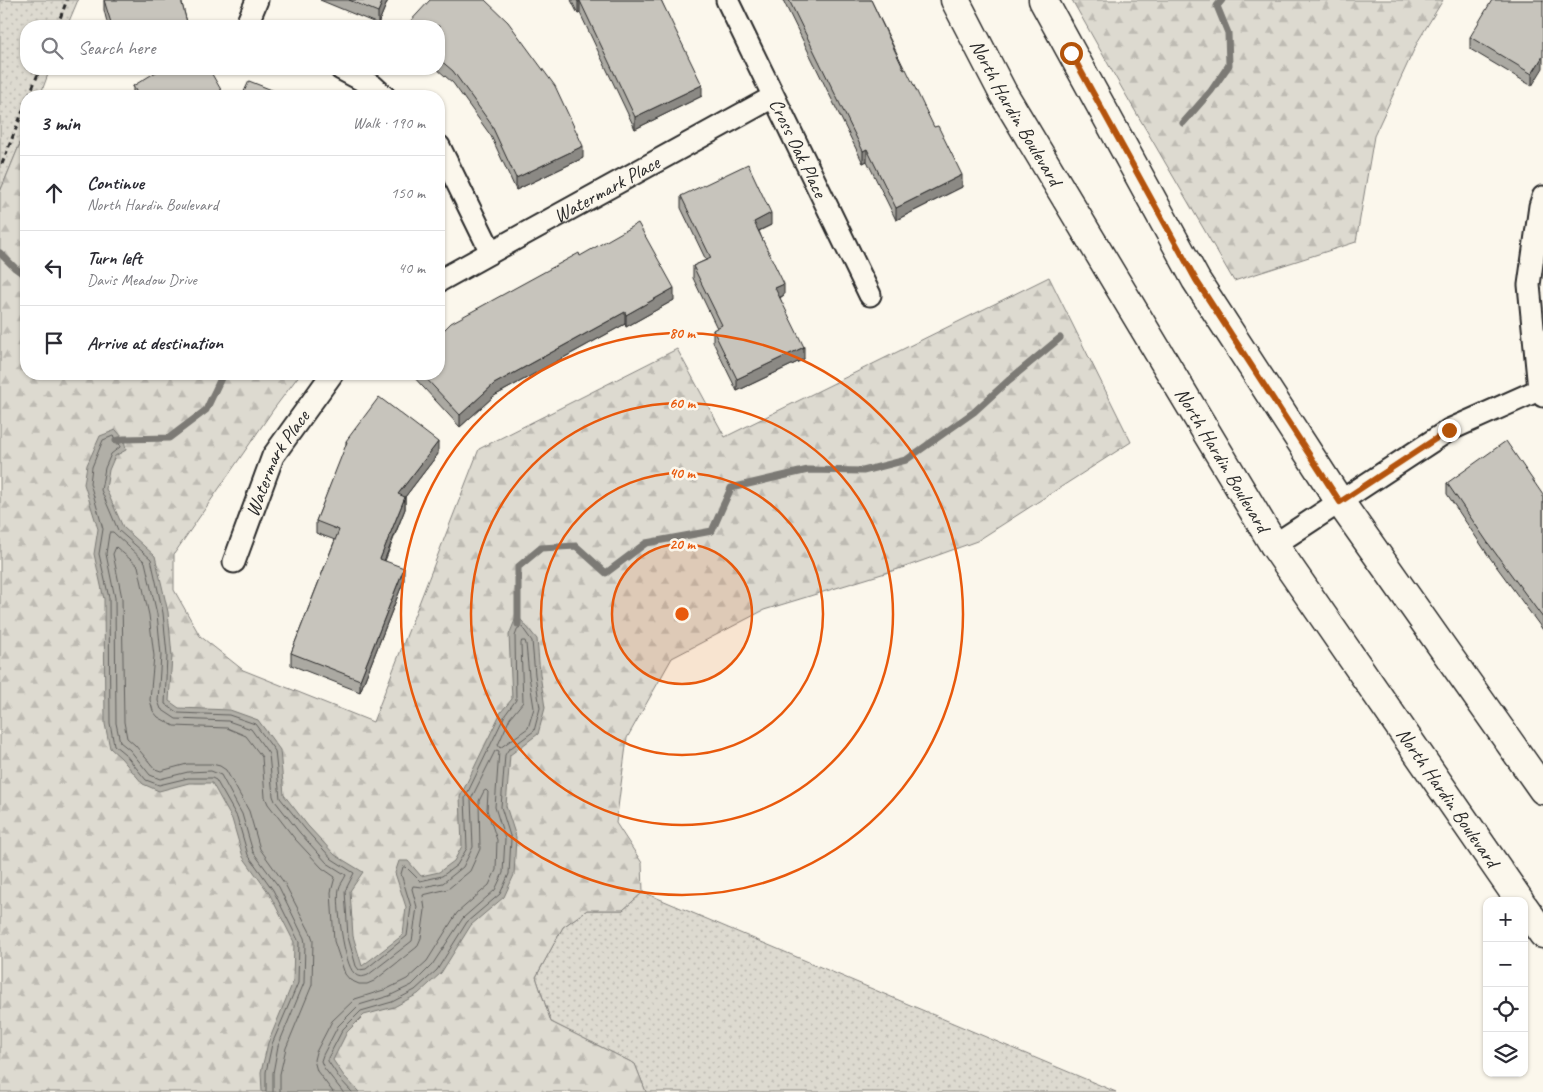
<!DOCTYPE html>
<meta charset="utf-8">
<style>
body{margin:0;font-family:Caveat,sans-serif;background:#f2f2f3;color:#2b2b33}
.controls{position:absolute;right:15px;bottom:15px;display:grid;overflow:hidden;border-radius:10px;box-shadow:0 1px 4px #0004}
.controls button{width:45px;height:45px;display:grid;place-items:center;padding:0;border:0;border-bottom:1px solid #e1e1e2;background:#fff;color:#2b2b33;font:25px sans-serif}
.stop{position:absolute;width:15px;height:15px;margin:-11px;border:4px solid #b45309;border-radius:50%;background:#fff}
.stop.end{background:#b45309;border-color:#fff;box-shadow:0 1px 5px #0008}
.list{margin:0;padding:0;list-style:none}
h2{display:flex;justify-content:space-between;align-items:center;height:65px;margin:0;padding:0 20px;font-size:21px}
h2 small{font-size:16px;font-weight:400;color:#7c7c81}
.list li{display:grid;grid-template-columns:32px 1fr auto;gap:15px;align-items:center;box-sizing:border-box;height:75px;padding:0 20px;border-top:1px solid #e1e1e2}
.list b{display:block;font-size:19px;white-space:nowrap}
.list p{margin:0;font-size:16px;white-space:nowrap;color:#7c7c81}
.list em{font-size:16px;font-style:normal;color:#7c7c81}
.icon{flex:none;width:28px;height:28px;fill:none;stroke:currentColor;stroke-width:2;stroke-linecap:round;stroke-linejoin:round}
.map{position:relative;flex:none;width:1543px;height:1092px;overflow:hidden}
.search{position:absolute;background:#fff;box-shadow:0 1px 4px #0004;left:20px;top:20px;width:425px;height:55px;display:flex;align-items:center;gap:12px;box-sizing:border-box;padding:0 18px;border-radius:20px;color:#7c7c81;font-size:19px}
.panel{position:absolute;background:#fff;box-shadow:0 1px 4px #0004;left:20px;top:90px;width:425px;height:290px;border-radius:20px}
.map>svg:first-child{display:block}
</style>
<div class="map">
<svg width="1543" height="1092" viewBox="0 0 1543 1092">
<defs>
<pattern id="grass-dots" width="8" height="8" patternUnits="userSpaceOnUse" patternTransform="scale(1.25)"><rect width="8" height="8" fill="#dddad0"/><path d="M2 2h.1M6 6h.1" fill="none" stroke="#bebbb3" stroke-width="1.8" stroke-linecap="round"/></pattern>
<pattern id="forest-firs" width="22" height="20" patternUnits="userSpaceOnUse" patternTransform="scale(1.25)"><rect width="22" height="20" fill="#dddad0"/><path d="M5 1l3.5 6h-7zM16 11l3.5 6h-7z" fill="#bebbb3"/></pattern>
</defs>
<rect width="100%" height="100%" fill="#fbf7ec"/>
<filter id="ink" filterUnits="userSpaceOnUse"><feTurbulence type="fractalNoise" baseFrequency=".02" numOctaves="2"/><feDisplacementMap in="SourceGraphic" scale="10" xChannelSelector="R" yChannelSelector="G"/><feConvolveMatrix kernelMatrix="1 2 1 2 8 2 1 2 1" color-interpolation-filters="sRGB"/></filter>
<g filter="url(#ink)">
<g fill="url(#grass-dots)" stroke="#84827e">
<path d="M 0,0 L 78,0 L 67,26 L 26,26 L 26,69 L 50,69 L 40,96 L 26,96 L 26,129 L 0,192 Z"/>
<path d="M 643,892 L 1116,1092 L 646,1092 L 635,1064 L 551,1022 L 536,977 L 563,927 L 587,910 L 623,910 Z"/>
</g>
<g fill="url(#forest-firs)" stroke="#84827e">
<path d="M 1072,0 L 1443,0 L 1418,41 L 1374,136 L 1356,242 L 1234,281 L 1116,78 Z"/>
<path d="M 26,129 L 26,374 L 300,374 L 273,410 L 174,554 L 174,590 L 200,636 L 243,670 L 373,722 L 479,449 L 677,349 L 725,437 L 1049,277 L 1131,442 L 977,541 L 905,567 L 764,610 L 672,658 L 627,738 L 616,823 L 642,863 L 643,892 L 623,910 L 587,910 L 563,927 L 536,977 L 551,1022 L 635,1064 L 646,1092 L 0,1092 L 0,192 Z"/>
</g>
<path fill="#b1afa7" stroke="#7b7a75" d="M 116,430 L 124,439 L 126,450 L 115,456 L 109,470 L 106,489 L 123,527 L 155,556 L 168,612 L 172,656 L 169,701 L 179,708 L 230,710 L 258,720 L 280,750 L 284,795 L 308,826 L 335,855 L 363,872 L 350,891 L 353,936 L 362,966 L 403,935 L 406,907 L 395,873 L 399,861 L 408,861 L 421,876 L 439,872 L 454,861 L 462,846 L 460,797 L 501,712 L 512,699 L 509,635 L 517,615 L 537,639 L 540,674 L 545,708 L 538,734 L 510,755 L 506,806 L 516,837 L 514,875 L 504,897 L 471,925 L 441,973 L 418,994 L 394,1007 L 364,1015 L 347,1032 L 333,1060 L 344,1076 L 359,1092 L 262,1092 L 261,1072 L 268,1043 L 293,982 L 294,942 L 269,893 L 243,857 L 232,819 L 212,783 L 189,783 L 159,791 L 143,784 L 121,758 L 110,748 L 105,724 L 104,599 L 94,554 L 98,529 L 84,484 L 87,465 L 100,436 Z"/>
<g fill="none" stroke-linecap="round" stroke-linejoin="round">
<g stroke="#61605d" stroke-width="1">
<path d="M 522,641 L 525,641 L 526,644 L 529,676 L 534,708 L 528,728 L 500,748 L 498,745 L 510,718 L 523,702 L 521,644 Z"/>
<path d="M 266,1092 L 266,1072 L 272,1044 L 298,983 L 299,942 L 273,890 L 248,855 L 237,817 L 216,780 L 212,778 L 188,778 L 159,785 L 146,780 L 125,754 L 114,745 L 110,723 L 109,598 L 99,554 L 103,529 L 90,483 L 92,467 L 103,440 L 113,436 L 119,441 L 120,447 L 111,454 L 105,468 L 101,490 L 118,530 L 151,559 L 163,613 L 167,655 L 165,704 L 178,713 L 229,715 L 255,724 L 275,751 L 280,798 L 305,829 L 332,859 L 354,873 L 345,891 L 348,937 L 356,966 L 359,970 L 366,969 L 407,936 L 411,907 L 401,874 L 403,867 L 406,867 L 420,881 L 442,876 L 457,865 L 467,848 L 465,798 L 505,715 L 516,700 L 515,636 L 518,628 L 522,627 L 532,641 L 535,675 L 540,708 L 534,731 L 508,750 L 505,755 L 501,807 L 511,839 L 509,874 L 500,894 L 467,922 L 437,970 L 415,990 L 392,1002 L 361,1011 L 343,1029 L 328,1058 L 328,1061 L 340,1079 L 352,1092"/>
<path d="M 273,1092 L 273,1073 L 278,1046 L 304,983 L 305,943 L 304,938 L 279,887 L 253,852 L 242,814 L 221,775 L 211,771 L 188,772 L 160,779 L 150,775 L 130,750 L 120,742 L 116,723 L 115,598 L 106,554 L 109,534 L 110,532 L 113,532 L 145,562 L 157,614 L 161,655 L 158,701 L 161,709 L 176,719 L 228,721 L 251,729 L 269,754 L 273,796 L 275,801 L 300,833 L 327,863 L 346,875 C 344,880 340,884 339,889 C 336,903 344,964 354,973 C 358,978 363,977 368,975 L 412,941 L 417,907 L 412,889 L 413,886 L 423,887 L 443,883 L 463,867 L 473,847 L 471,799 L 495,751 L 497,750 L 499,751 L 495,807 L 505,839 L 503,873 L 495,890 L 463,918 L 432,965 L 412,985 L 389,996 L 359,1005 L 338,1026 L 323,1055 L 321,1061 L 324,1068 L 343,1092"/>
<path d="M 280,1092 L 280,1074 L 286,1048 L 312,985 L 313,940 L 311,934 L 285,884 L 260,849 L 249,811 L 226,770 L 220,766 L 212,764 L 187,764 L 161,771 L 155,769 L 135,745 L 127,738 L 124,722 L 122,598 L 113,554 L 116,547 L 138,566 L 149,615 L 154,656 L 150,700 L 153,711 L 158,717 L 174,726 L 227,728 L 246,736 L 262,757 L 265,797 L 268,804 L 295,839 L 322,868 L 335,877 L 331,892 L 334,941 L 345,974 L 350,980 L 359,984 L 367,984 L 374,981 L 417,947 L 421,938 L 425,910 L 423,895 L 448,889 L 470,871 L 480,849 L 479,801 L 484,791 L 486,790 L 488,792 L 487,810 L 497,840 L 496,870 L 489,885 L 457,913 L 427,961 L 407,979 L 387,989 L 355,999 L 332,1021 L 316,1052 L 314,1060 L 317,1071 L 333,1092"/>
</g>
<g stroke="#7b7a75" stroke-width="7">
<path d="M 1183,123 L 1211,91 L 1229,65 L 1228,33 L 1217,6 L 1222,0"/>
<path d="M 0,253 L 15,268 L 26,276"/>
<path d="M 116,441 L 124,439 L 169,438 L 206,410 L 223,374"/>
<path d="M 518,624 L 518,567 L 541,548 L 576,546 L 606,573 L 646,543 L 712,531 L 731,488 L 808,470 L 863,471 L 906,460 L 974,412 L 1009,380 L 1060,338"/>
</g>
<defs>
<g id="street">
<path id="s1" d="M 727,0 L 870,295"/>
<path d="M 252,26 L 247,24 L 257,0"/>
<path d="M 341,69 L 373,86 L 384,96"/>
<path d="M 439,146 L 491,252"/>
<path d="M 1543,197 L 1540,206 L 1529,285 L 1539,389 L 1543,396"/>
<path id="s2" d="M 439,281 L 773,97"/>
<path d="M 1274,545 L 1449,430 L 1543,388"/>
<path id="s3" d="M 234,562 L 273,456 L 332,374"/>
</g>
<g id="secondary">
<path id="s4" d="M 955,0 L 1003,93 L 1274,545 L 1520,901"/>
<path d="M 1043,0 L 1196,280 L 1340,502 L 1543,790"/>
<path d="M 1524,907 L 1543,934"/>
</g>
</defs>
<use href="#street" stroke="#2b2b2b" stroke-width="25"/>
<use href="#secondary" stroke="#2b2b2b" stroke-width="31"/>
<g stroke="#2b2b2b" stroke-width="3" stroke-dasharray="5 4" stroke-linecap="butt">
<path d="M 57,26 L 67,0"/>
<path d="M 29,96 L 40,69"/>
<path d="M 2,164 L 26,103"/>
</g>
<use href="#street" stroke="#fbf7ec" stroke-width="21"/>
<use href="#secondary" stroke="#fbf7ec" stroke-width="28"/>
</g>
<g fill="#aba9a2" stroke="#2b2b2b">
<path d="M 104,0 L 181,0 L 188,26 L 108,26 L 104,10 Z"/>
<path d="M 320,0 L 388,0 L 378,24 Z"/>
<path d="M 571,0 L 661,0 L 702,96 L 635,129 L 580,13 L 578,14 Z"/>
<path d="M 783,0 L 871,0 L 962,187 L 896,220 L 867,161 L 863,163 Z"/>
<path d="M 1543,0 L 1532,86 L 1470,49 L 1470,37 Z"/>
<path d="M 439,26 L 583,158 L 516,190 L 491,136 L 453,83 L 437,69 L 439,69 Z"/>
<path d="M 133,86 L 224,96 L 133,96 Z"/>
<path d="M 681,196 L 771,225 L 759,231 L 784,295 L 780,298 L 804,359 L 737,391 L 713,342 L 713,330 L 717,328 L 693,278 L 693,266 L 706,260 L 681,208 Z"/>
<path d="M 580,256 L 674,300 L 626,327 L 625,324 L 494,396 L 460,427 L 411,374 L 439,374 Z"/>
<path d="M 346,441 L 438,454 L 405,497 L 405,509 L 385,561 L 404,580 L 360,692 L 291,665 L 291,653 L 335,540 L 316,533 L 316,521 L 346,447 Z"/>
<path d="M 1447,483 L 1543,495 L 1543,630 L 1488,555 L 1447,494 Z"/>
</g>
<g fill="#8b8984" stroke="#2b2b2b">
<path d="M 383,0 L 388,0 L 378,24 L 378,12 Z"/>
<path d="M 580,1 L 580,13 L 578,14 L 578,2 Z"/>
<path d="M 1543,56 L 1543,68 L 1532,86 L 1532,74 Z"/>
<path d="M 702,85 L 702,96 L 635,129 L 635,117 Z"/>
<path d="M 583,146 L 583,158 L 516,190 L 516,178 Z"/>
<path d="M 867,149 L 867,161 L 863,163 L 863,151 Z"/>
<path d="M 962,175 L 962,187 L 896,220 L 896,208 Z"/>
<path d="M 771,213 L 771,225 L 754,233 L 754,222 Z"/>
<path d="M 784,284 L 784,295 L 775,300 L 775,288 Z"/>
<path d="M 674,288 L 674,300 L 626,327 L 626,315 Z"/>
<path d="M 625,312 L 625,324 L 494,396 L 460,427 L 460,415 L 494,384 Z"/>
<path d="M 804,347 L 804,359 L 737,391 L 737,379 Z"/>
<path d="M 438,442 L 438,454 L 398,506 L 398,494 Z"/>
<path d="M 405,497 L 405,509 L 380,571 L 380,559 Z"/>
<path d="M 404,568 L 404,580 L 360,692 L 360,680 Z"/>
</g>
<g fill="#c7c4bc" stroke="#2b2b2b">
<path d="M 104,0 L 181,0 L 188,26 L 112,26 Z"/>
<path d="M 349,0 L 383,0 L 378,12 Z"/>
<path d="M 430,0 L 485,0 L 508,22 L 555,86 L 583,146 L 516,178 L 491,124 L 453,71 L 439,59 L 439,26 L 406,26 Z"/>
<path d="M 577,0 L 661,0 L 702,85 L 635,117 L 580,1 L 578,2 Z"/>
<path d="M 789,0 L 871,0 L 904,70 L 906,69 L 934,127 L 938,126 L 962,175 L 896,208 L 867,149 L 863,151 Z"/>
<path d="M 1492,0 L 1543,0 L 1543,56 L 1532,74 L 1470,37 Z"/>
<path d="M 161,69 L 209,69 L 224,95 L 222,96 L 139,96 L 133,86 Z"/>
<path d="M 249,81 L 287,96 L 242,96 Z"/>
<path d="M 748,164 L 771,213 L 754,222 L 784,284 L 775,288 L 804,347 L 737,379 L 713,330 L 722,325 L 693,266 L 711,258 L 681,196 Z"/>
<path d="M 638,223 L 674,288 L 626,315 L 625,312 L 494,384 L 460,415 L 422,374 L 439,374 L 439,335 L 451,323 L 579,253 L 580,256 Z"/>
<path d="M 379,397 L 438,442 L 398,494 L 405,497 L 380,559 L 404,568 L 360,680 L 291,653 L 339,530 L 316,521 L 347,442 L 346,441 Z"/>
<path d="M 1506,441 L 1543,495 L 1543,618 L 1488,543 L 1447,483 Z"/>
</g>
</g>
<g fill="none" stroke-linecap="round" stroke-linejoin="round" filter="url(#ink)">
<path stroke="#b45309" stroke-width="6" d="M 1071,53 L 1196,280 L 1340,502 L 1449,430"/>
</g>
<circle cx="682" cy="614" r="70" fill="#e8590c" fill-opacity=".12"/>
<g fill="none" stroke="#e8590c" stroke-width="2.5">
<circle cx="682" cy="614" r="70"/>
<circle cx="682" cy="614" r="141"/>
<circle cx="682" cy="614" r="211"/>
<circle cx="682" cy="614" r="281"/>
</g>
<g text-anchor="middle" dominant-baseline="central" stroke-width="5" stroke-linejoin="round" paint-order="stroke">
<g font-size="20" fill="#2b2b2b" stroke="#fbf7ec">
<text stroke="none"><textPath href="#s4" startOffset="128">North Hardin Boulevard</textPath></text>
<text stroke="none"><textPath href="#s1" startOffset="164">Cross Oak Place</textPath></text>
<text stroke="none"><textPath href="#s2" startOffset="191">Watermark Place</textPath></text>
<text stroke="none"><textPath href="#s4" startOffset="532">North Hardin Boulevard</textPath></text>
<text stroke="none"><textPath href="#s3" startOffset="108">Watermark Place</textPath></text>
<text stroke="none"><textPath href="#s4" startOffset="938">North Hardin Boulevard</textPath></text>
</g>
</g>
<circle cx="682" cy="614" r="8" fill="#e8590c" stroke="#fbf7ec" stroke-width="2.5"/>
<g font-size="15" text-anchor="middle" font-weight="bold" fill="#e8590c" stroke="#fbf7ec" stroke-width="5" stroke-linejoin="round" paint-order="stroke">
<text x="682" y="338">80 m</text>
<text x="682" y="408">60 m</text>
<text x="682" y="478">40 m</text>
<text x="682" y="549">20 m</text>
</g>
</svg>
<div class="controls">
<button>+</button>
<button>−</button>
<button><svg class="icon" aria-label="locate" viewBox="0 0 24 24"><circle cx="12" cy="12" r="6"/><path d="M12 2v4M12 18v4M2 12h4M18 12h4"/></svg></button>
<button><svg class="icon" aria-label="layers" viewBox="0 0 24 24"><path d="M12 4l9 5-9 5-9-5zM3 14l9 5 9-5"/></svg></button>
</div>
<div class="stop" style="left:1071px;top:53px"></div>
<div class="stop end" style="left:1449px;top:430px"></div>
<div class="search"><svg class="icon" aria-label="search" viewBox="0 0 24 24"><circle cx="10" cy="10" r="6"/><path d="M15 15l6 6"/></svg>Search here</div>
<section class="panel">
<h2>3 min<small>Walk · 190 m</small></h2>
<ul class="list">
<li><svg class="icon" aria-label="ahead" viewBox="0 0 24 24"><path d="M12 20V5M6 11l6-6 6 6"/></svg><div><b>Continue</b><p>North Hardin Boulevard</p></div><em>150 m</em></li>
<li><svg class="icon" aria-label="left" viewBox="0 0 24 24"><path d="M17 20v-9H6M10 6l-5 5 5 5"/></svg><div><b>Turn left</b><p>Davis Meadow Drive</p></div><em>40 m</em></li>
<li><svg class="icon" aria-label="arrive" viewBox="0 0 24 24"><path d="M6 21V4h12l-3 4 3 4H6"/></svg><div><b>Arrive at destination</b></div></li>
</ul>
</section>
</div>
